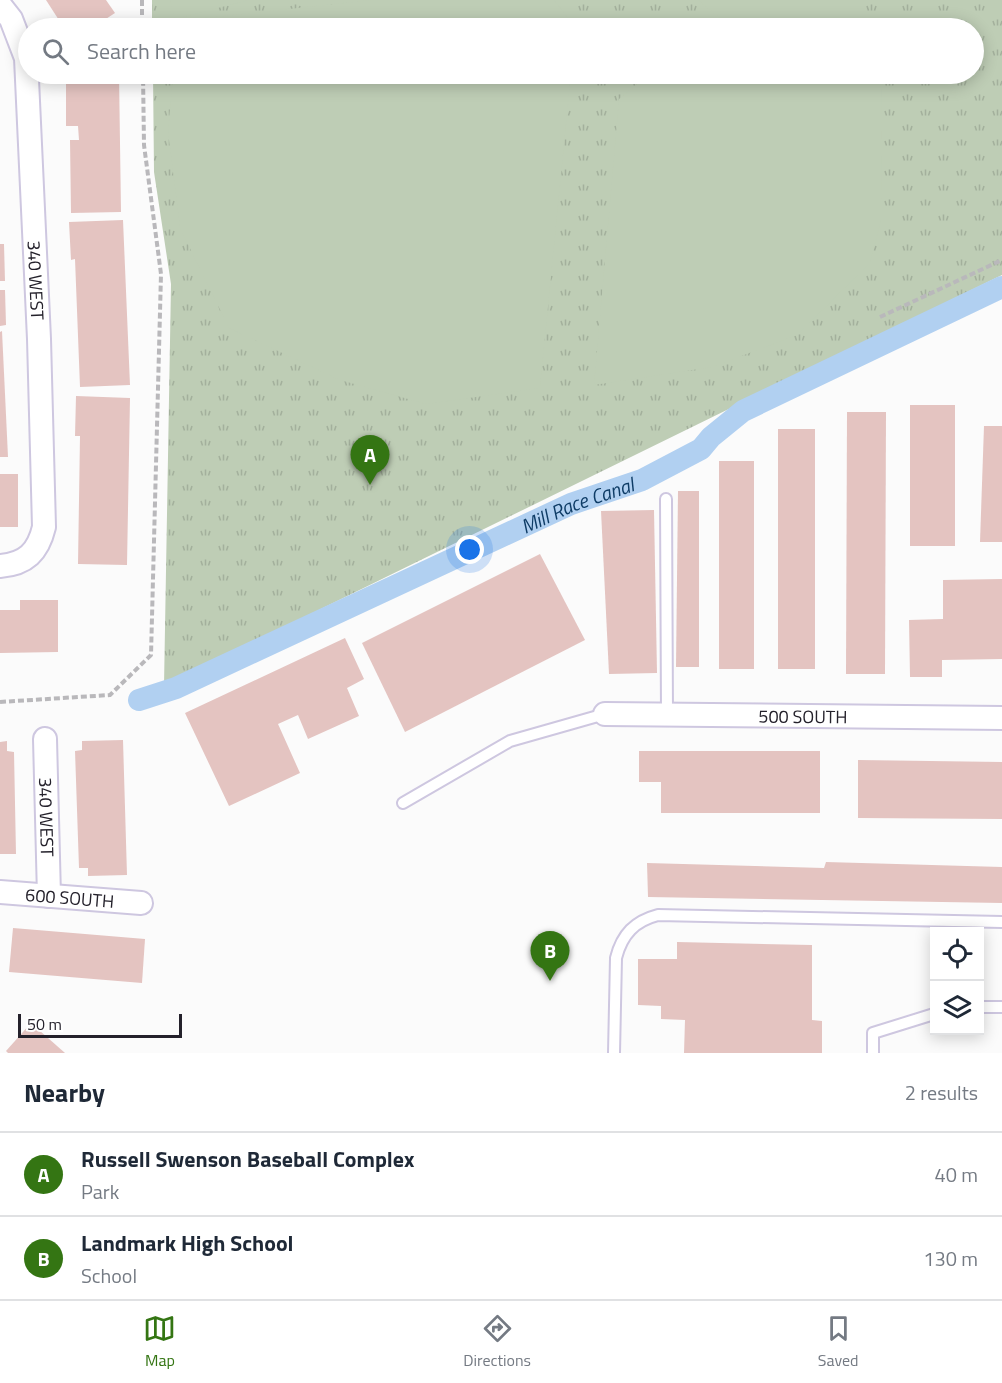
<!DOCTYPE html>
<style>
body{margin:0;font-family:"Titillium Web",sans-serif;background:#f2f2f3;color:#1f2937}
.controls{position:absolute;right:18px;bottom:18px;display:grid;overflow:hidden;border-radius:0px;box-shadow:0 3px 15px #0003}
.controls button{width:54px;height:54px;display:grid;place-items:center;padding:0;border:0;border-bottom:2px solid #e0e1e3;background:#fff;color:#1f2937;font:30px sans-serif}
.scale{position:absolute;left:18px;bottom:15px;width:164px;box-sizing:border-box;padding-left:6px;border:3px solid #24212b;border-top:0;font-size:16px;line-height:21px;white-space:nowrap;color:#24212b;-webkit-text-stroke:4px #fff;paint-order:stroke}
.you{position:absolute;left:470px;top:550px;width:21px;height:21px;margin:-15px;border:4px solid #fff;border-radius:50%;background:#1a73e8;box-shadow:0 0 0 9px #1a73e833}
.badge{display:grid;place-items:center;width:39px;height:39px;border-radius:50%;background:#347513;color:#fff;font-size:20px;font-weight:700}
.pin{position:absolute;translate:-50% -50px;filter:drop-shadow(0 2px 3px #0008)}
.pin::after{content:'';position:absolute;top:32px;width:21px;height:18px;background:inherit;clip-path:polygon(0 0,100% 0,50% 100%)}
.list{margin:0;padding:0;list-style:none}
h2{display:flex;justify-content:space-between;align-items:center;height:78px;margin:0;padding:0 24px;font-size:26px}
h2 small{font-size:20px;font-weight:400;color:#747a83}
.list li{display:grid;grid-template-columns:39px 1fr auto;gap:18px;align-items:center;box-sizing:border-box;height:84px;padding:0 24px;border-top:2px solid #e0e1e3}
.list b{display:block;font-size:22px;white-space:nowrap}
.list p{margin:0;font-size:20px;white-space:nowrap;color:#747a83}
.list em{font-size:20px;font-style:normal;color:#747a83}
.icon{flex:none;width:33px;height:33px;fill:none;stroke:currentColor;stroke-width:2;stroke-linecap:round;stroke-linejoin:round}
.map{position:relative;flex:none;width:1002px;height:1053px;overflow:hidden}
.search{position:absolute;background:#fff;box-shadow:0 3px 15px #0003;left:18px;right:18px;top:18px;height:66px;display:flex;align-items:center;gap:15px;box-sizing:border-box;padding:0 21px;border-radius:33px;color:#747a83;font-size:22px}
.sheet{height:246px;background:#fff}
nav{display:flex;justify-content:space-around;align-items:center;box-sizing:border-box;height:84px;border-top:2px solid #e0e1e3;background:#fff;font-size:16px;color:#747a83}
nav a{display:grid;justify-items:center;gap:3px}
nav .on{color:#347513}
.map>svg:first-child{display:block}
</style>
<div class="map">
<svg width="1002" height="1053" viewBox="0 0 1002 1053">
<defs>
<pattern id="park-tufts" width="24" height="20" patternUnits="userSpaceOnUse" patternTransform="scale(1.5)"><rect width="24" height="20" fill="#becdb5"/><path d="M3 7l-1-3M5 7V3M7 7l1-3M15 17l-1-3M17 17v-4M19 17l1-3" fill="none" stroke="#a3b09c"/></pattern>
</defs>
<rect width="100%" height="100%" fill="#fbfbfb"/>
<path fill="url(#park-tufts)" d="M 152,0 L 1002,0 L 1002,275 L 164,686 L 171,284 L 154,172 L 153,74 L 974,74 L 974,28 L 152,28 Z"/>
<g fill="#becdb5">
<path d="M 170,0 L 249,0 L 175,19 Z"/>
<path d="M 371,0 L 554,0 L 576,28 L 177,28 L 178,21 Z"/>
<path d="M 698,0 L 856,0 L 856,28 L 736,28 L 727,24 Z"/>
<path d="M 173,74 L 571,74 L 540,388 L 426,404 L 340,380 L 229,328 L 180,228 L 168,132 Z"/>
<path d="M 648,75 L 882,84 L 881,220 L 870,263 L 797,335 L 712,367 L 594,385 L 619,99 Z"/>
</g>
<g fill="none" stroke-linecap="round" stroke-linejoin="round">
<path stroke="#b1d0f1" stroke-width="22" id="s1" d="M 139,700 L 176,688 L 571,504 L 642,480 L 701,449 L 711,437 L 743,411 L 1002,287"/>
</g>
<g fill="#e4c4c1">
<path d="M 46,0 L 106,0 L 115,13 L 92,28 L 64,28 Z"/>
<path d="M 66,74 L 119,74 L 121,212 L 71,213 L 70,140 L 79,140 L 78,126 L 66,126 Z"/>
<path d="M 123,220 L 130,385 L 80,387 L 75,259 L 71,260 L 69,222 Z"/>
<path d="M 0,244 L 4,244 L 5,281 L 0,281 Z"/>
<path d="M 0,290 L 5,290 L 6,325 L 0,326 Z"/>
<path d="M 2,331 L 8,457 L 0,457 L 0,332 Z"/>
<path d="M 76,396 L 130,398 L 127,565 L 78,564 L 80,436 L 75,436 Z"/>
<rect x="910" y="405" width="45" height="141"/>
<path d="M 847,412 L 886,412 L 885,674 L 846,674 Z"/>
<path d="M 984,426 L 1002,426 L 1002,542 L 980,542 Z"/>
<rect x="778" y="429" width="37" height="240"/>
<rect x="719" y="461" width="35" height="208"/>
<rect x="0" y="474" width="18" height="53"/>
<path d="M 678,491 L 699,491 L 699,667 L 676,667 Z"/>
<path d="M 654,510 L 657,673 L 609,674 L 601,511 Z"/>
<path d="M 540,554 L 585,640 L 405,732 L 362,643 Z"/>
<path d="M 1002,579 L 1002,659 L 942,660 L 942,677 L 910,677 L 909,620 L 943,619 L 943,580 Z"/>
<path d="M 20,600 L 58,600 L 58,652 L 0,653 L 0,610 L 20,610 Z"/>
<path d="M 345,638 L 364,679 L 347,688 L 359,716 L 308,739 L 298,715 L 278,724 L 300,773 L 229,806 L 185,713 Z"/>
<path d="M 123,740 L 127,875 L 88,876 L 88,868 L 79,868 L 75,751 L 82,750 L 82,741 Z"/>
<path d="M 7,741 L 7,751 L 14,752 L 16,854 L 0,854 L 0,742 Z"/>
<path d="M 639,751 L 820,751 L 820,813 L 661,813 L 661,782 L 639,782 Z"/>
<path d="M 858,760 L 1002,762 L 1002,819 L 858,818 Z"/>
<path d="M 826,862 L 1002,867 L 1002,903 L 648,897 L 647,863 L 824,868 Z"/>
<path d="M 13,928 L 145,939 L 142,983 L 9,972 Z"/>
<path d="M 677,942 L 812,945 L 812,1020 L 822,1021 L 822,1053 L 684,1053 L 685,1020 L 661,1019 L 661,1006 L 638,1005 L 638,959 L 677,959 Z"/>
<path d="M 31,1023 L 65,1053 L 8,1053 L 6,1051 Z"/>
</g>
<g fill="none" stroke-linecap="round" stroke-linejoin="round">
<defs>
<g id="service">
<path d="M 666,499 L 667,714"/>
<path d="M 403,803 L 510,741 L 605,714"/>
<path d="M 980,1007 L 1002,1007"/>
<path d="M 614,1053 L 616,958 C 622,934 635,921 658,915 L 1002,922"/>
<path d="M 873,1053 L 873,1033 L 934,1014"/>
</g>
<g id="minor">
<path id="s2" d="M 0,5 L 11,19 L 26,58 L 39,339 L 44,527 C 38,552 26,564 0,566"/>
<path id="s3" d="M 605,714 L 1002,718"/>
<path id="s4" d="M 45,739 L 49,896"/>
<path id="s5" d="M 0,892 L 141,903"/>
</g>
</defs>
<use href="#service" stroke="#cec7e0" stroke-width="14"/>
<use href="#minor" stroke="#cec7e0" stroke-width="26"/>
<g stroke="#b9b8bb" stroke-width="4" stroke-dasharray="6 3" stroke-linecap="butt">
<path d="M 142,0 L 142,28"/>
<path d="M 880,317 L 1002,260"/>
<path d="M 0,702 L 110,695 L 151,655 L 161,274 L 144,145 L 143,74"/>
</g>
<use href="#service" stroke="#fff" stroke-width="10"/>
<use href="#minor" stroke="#fff" stroke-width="22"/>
</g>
<g text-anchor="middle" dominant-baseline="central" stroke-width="6" stroke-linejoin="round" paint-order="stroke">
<g font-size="18" fill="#24212b" stroke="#fff">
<text stroke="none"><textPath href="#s2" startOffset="282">340 WEST</textPath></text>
<text stroke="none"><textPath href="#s3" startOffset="198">500 SOUTH</textPath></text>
<text stroke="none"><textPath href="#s4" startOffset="78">340 WEST</textPath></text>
<text stroke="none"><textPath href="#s5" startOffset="70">600 SOUTH</textPath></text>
</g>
<g font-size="20" font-style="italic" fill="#0e3c66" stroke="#fff">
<text stroke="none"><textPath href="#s1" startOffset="480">Mill Race Canal</textPath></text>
</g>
</g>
</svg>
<div class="controls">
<button><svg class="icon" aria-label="locate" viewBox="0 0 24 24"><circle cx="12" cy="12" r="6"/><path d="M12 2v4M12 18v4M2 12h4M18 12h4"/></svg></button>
<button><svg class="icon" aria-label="layers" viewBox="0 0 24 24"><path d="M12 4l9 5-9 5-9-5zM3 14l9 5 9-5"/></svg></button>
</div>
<div class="scale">50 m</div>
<div class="you"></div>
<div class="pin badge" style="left:370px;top:485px">A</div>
<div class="pin badge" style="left:550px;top:981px">B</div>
<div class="search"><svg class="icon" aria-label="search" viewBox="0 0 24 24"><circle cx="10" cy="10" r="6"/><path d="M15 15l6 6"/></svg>Search here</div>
</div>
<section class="sheet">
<h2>Nearby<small>2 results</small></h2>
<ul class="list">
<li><span class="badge">A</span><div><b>Russell Swenson Baseball Complex</b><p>Park</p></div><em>40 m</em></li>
<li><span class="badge">B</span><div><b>Landmark High School</b><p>School</p></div><em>130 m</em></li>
</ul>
</section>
<nav>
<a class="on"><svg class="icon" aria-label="map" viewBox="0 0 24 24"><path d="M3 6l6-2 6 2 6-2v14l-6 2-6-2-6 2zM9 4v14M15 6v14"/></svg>Map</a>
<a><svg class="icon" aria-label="directions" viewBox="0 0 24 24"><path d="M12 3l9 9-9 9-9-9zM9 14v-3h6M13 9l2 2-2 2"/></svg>Directions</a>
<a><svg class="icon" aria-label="saved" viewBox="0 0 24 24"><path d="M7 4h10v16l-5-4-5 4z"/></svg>Saved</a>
</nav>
